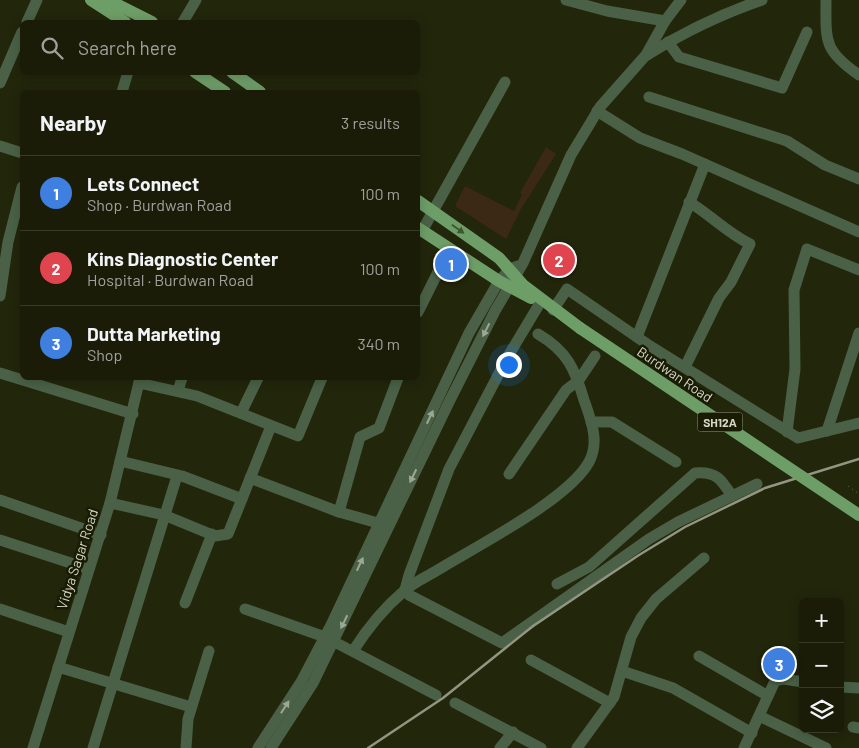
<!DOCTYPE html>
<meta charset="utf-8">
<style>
body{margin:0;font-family:Barlow,sans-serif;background:#232512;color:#f1f3f6}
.controls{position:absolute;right:15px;bottom:15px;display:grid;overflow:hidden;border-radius:8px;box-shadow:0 2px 12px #0003}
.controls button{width:45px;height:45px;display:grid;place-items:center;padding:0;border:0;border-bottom:1px solid #383a29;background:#1a1c08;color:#f1f3f6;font:25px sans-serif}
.you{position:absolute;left:508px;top:364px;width:18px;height:18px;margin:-12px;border:4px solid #fff;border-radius:50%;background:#1a73e8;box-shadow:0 0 0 8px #1a73e833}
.badge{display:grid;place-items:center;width:32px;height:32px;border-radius:50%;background:#8c9099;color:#fff;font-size:16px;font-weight:700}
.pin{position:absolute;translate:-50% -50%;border:2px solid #fff;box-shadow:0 1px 5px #0006}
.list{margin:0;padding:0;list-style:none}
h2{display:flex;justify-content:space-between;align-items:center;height:65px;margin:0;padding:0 20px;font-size:21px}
h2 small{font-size:16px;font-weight:400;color:#9fa19c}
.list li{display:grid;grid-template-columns:32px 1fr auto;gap:15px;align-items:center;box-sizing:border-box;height:75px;padding:0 20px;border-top:1px solid #383a29}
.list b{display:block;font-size:19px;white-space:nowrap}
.list p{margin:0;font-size:16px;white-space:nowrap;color:#9fa19c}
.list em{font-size:16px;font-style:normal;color:#9fa19c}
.icon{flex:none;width:28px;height:28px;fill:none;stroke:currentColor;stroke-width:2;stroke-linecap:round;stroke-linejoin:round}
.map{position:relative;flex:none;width:859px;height:748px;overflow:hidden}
.search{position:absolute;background:#1a1c08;box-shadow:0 2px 12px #0003;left:20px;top:20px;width:400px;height:55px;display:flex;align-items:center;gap:12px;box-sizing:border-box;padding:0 18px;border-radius:8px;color:#9fa19c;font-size:19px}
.panel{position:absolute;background:#1a1c08;box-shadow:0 2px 12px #0003;left:20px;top:90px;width:400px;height:290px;border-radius:8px}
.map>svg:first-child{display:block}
</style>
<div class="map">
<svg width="859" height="748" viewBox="0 0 859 748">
<rect width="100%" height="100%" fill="#22260b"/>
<path fill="#3c2915" d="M 546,147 L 556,154 L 521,209 L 506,239 L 455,206 L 465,186 L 514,211 L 522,195 L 520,193 Z"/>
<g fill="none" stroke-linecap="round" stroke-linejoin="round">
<path stroke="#6b6f58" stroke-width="1" stroke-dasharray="1 4" stroke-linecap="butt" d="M 848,486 L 859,494"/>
<g stroke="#4a6147" stroke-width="11">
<path d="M 566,0 L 607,11 L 665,21"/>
<path d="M 826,0 C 826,41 823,50 859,75"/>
<path d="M 27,22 L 37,0"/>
<path d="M 183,22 L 196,0"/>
<path d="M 668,42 L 679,57 L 782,88 L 807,32"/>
<path d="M 647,55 C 684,32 721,14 762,0"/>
<path d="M 0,83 L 22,32"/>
<path d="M 122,92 L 128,72"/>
<path d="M 649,97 L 787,141 L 825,165 L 859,179"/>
<path d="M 597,111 L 640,138 L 682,154 L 859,232"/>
<path d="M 0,146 L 22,153"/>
<path d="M 422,231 L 505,82"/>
<path d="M 0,296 L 8,242 L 22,187"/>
<path d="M 540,303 L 507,358 L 449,469 L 409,575 L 405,590 L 409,595 L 502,643 L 649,539 L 678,522 L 757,484"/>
<path d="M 553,310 L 567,289 L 650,346 L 798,438 L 859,423"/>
<path d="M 418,312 L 449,250"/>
<path d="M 637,337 L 705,164"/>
<path d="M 685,367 L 719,298 L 731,282 L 750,244 C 727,233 711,215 689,202"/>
<path d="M 0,373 L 133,414"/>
<path d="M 139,383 L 197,396 L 298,436 L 322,378"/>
<path d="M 178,391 L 182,378"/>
<path d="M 241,413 L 258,378"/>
<path d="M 591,422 L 612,422 L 676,462"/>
<path d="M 827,431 L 859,333"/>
<path d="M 787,432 L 795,369 L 794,290 L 807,249 L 859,270"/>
<path d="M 120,461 L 182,476 L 242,499"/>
<path d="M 509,474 L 566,390 L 579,380 L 595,356"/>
<path d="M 250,478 L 339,512 L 385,525"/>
<path d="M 0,500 L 101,535"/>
<path d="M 110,503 L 164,515 L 215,536 L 228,534 L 271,426"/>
<path d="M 339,512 L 360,437 L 379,428 L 398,378"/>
<path d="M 0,540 L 89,569"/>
<path d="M 557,584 L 589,567 L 695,473 C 716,471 721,479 732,496"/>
<path d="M 185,603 L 212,534"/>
<path d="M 0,609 L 69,632"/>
<path d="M 245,609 L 325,637 L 436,695"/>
<path d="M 353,651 C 367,629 384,608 404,591 C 413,583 426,577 436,571 C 475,547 568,500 589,462 C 600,442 591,420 584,400 C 575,369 567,351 538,334"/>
<path d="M 699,656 L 768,696"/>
<path d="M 531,660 L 610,703"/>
<path d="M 58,667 L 191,707"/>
<path d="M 622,671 L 673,688 L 752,733"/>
<path d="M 840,687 L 859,688"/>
<path d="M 455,703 L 541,748"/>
<path d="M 759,716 L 826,748"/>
<path d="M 853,727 L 859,728"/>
<path d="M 33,748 L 110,503 L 140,378"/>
<path d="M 93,748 L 177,476"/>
<path d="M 186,748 L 188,719 L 209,651"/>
<path d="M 258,748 L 301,682 L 331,625 L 469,333 L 499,281 L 510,269 L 518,266"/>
<path d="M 271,748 L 313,683 L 450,400 L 495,311 L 523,263 L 571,155 L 600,107 L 646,55 L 665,21 L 681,0"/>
<path d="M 500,748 L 513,732"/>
<path d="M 577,748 L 614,697 L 631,637 L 641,618 L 656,599 L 704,558"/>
<path d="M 744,748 L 775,681 L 784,679 L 803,682"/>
</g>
<g stroke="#6e9e68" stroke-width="12">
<path d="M 91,0 L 125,22"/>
<path d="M 108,0 L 152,22"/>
<path d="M 195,72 L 225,92"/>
<path d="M 232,72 L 260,92"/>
<path d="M 418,201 L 499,258 L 523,285 L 580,328"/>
<path d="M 418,228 L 499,281 L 531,298"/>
</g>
<path stroke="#919581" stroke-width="2.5" d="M 368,748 L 443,698 L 533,626 L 639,555 L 685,527 L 765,488 L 859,459"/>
<path stroke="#6e9e68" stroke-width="12" d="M 580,328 L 859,515"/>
</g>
<defs><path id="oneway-solid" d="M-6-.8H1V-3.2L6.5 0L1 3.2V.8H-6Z" transform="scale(1.25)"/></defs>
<use fill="#3f5630" href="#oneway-solid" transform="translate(458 229) rotate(35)"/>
<g fill="#9da894">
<use href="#oneway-solid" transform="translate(486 330) rotate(117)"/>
<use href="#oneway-solid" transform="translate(430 417) rotate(-65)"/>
<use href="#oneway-solid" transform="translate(413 476) rotate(116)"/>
<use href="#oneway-solid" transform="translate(360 564) rotate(-65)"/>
<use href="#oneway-solid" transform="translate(344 622) rotate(116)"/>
<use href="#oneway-solid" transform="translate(285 707) rotate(-57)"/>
</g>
<g text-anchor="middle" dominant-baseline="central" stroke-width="5" stroke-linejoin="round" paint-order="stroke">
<rect fill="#191c03" stroke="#9c9f8c" stroke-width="1" x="697.5" y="412.5" width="45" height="19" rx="4"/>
<g font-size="12" font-weight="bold" fill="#d4d7c7">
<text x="720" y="422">SH12A</text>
</g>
<g font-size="14" fill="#d4d7c7" stroke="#191c03">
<text transform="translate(675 374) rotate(34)">Burdwan Road</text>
<text transform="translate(77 559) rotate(-72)">Vidya Sagar Road</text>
</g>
</g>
</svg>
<div class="controls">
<button>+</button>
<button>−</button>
<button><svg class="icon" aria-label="layers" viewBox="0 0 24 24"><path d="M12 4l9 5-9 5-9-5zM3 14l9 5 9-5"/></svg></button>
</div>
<div class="you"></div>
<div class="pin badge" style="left:451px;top:264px;background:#3f7fe0">1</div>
<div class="pin badge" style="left:559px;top:260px;background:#e0444e">2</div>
<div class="pin badge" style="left:779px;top:664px;background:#3f7fe0">3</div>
<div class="search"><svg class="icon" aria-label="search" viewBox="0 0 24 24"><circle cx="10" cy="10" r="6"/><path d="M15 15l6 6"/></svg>Search here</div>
<section class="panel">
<h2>Nearby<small>3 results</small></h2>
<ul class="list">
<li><span class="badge" style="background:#3f7fe0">1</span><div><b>Lets Connect</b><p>Shop · Burdwan Road</p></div><em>100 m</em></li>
<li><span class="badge" style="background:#e0444e">2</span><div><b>Kins Diagnostic Center</b><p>Hospital · Burdwan Road</p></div><em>100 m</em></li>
<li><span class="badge" style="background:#3f7fe0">3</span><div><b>Dutta Marketing</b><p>Shop</p></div><em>340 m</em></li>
</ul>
</section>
</div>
